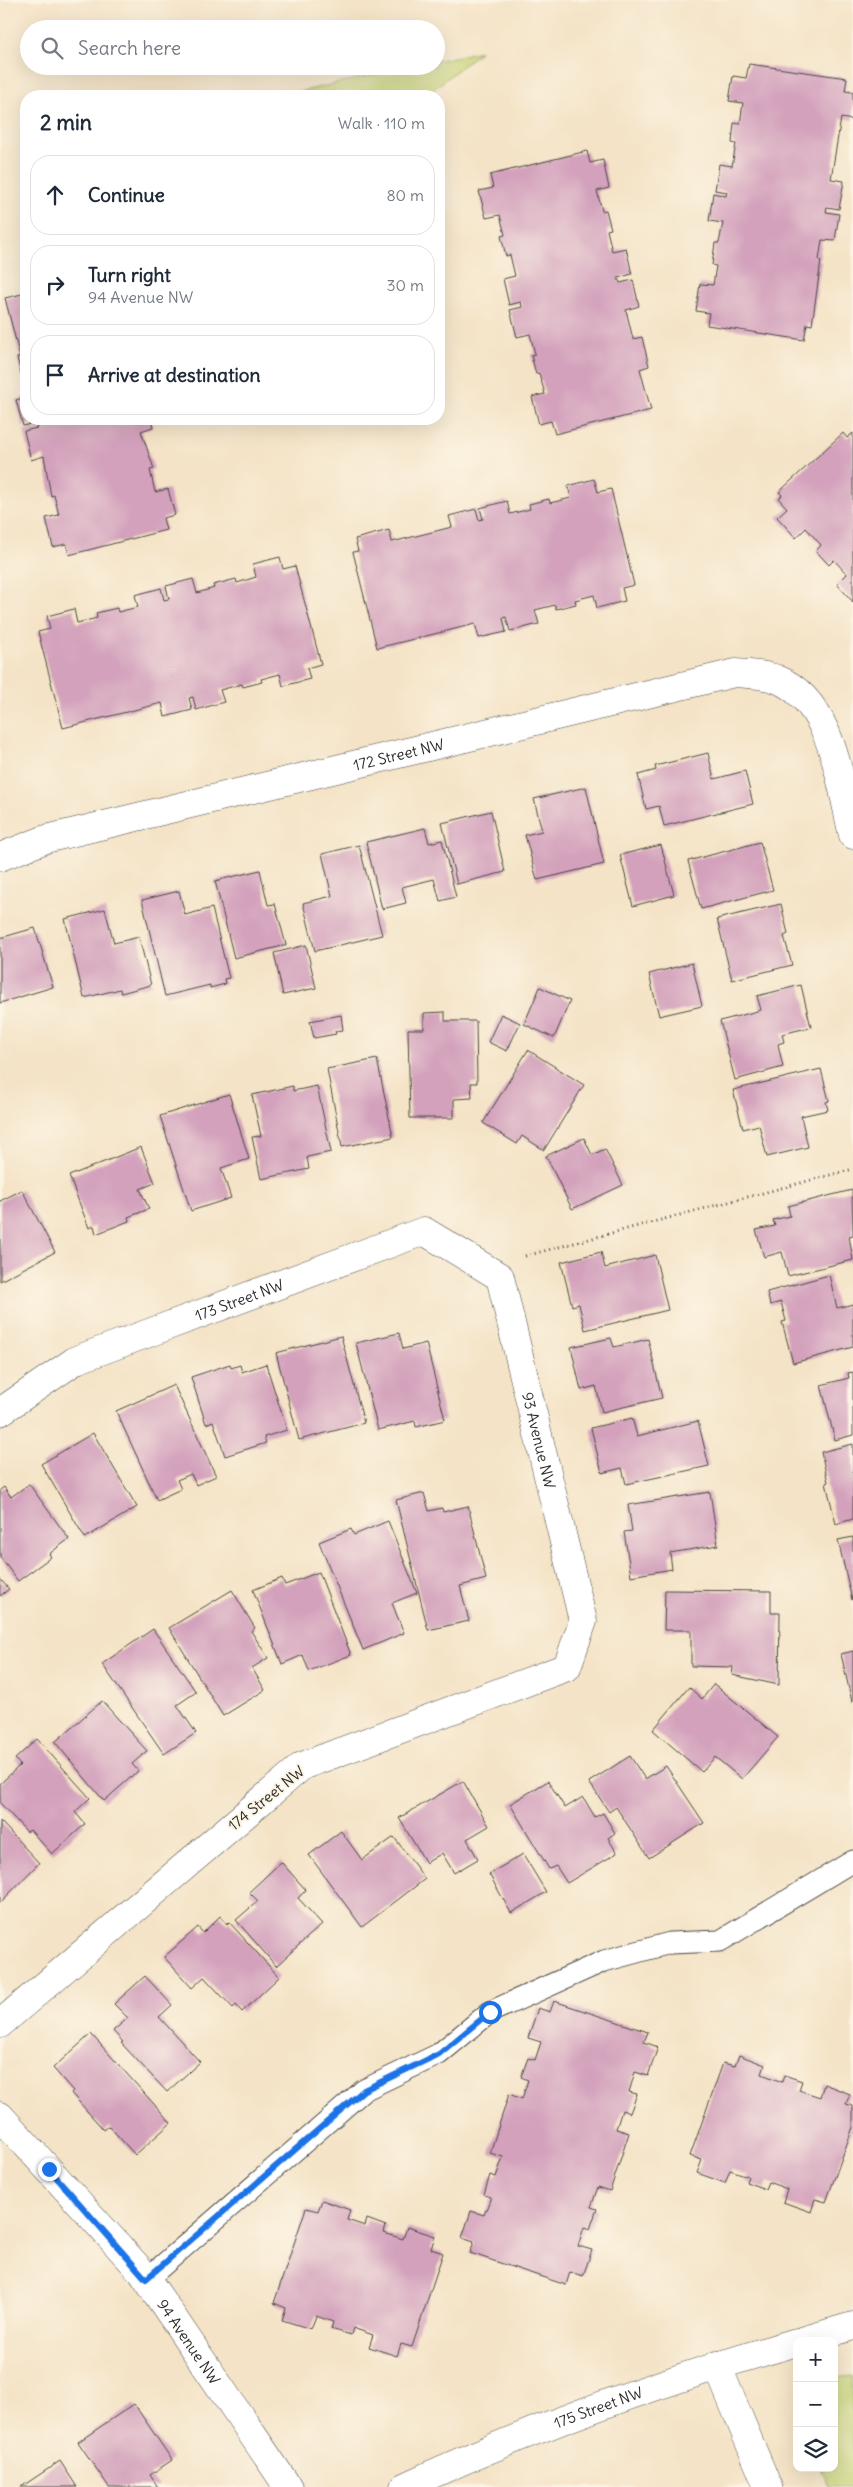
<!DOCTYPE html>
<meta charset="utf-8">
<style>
body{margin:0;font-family:Delius,sans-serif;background:#f6f6f7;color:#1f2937}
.controls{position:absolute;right:15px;bottom:15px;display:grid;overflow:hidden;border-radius:10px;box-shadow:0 5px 20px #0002}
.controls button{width:45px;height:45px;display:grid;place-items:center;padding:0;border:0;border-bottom:1px solid #e0e1e3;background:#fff;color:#1f2937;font:25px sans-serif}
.stop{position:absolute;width:15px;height:15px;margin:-11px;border:4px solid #1a73e8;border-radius:50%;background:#fff}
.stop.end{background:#1a73e8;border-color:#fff;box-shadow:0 1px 5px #0008}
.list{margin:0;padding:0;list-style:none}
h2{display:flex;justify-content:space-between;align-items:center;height:65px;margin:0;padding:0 20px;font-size:21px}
h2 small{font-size:16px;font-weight:400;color:#747a83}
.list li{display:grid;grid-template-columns:32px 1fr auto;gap:15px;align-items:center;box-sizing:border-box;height:80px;margin:0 10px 10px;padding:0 10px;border:1px solid #e0e1e3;border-radius:20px}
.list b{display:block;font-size:19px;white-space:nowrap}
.list p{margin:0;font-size:16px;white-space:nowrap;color:#747a83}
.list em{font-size:16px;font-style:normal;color:#747a83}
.icon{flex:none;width:28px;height:28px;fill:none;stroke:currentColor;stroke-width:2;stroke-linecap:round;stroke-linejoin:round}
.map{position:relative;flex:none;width:853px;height:2487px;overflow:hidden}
.search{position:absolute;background:#fff;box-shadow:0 5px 20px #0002;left:20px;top:20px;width:425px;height:55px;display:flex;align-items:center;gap:12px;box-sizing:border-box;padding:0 18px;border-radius:28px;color:#747a83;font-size:19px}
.panel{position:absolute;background:#fff;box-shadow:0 5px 20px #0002;left:20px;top:90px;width:425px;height:335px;border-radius:20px}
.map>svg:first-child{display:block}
</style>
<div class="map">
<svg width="853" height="2487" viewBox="0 0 853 2487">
<rect width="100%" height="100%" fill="#fcf5e5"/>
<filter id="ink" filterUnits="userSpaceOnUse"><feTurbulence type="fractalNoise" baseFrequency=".02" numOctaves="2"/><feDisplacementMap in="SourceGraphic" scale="10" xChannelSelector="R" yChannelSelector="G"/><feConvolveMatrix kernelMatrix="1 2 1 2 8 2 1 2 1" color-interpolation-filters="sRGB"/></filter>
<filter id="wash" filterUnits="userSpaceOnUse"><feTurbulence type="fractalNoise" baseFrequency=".0096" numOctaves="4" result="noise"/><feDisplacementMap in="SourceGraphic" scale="20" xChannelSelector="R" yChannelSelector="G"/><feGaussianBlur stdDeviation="1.12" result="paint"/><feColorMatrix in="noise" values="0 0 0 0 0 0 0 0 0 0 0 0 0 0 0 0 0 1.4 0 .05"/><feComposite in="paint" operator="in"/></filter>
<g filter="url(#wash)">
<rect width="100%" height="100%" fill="#f4e3c6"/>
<g fill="#c5d173" stroke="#787e4f">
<path d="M 481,51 L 425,96 L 281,96 L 413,66 L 436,66 L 436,61 Z"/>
<path d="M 853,2376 L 853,2487 L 828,2487 L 820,2468 L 834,2468 L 834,2378 Z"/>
</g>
<g id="blocks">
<g fill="#d3a1bc">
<path d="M 749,64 L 847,78 L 845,91 L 853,92 L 853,120 L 841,118 L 831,179 L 844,181 L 839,209 L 827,207 L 826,212 L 839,214 L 835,241 L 822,240 L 819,260 L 821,261 L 812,325 L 807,324 L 804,340 L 707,325 L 709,313 L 696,311 L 700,284 L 713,285 L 716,266 L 712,265 L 715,243 L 719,243 L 723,223 L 709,221 L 713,193 L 726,196 L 727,192 L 715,190 L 719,164 L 732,166 L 736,144 L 732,143 L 734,123 L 740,124 L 743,103 L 729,101 L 733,76 L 746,78 Z"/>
<path d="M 587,151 L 590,163 L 603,160 L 609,188 L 597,191 L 602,211 L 606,210 L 611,229 L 607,230 L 612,251 L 626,248 L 632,274 L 618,278 L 620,283 L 633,280 L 639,306 L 626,310 L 633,339 L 642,337 L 649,366 L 640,369 L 651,410 L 555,434 L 551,421 L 539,424 L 532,397 L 545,394 L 539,373 L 536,374 L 531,355 L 535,354 L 530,334 L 517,337 L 510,310 L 522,307 L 521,302 L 509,305 L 503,279 L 515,276 L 510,255 L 506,256 L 501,236 L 505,235 L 500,215 L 486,218 L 479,191 L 493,188 L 490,175 Z"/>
<path d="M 26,293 L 26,381 L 25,377 L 22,377 L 17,358 L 20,357 L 5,298 Z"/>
<path d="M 26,397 L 26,419 L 151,419 L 153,427 L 141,431 L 154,469 L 150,470 L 155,492 L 168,489 L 175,515 L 163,518 L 166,530 L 69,555 L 66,544 L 53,547 L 46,518 L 59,515 L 54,495 L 51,496 L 44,456 L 31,460 L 24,431 L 37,428 L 35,423 L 23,426 L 16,400 Z"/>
<path d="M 843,433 L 847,438 L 853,433 L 853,602 L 837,584 L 847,574 L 834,560 L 829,565 L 816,551 L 821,545 L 806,528 L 796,538 L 777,517 L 787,508 L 779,499 L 782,495 L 779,492 Z"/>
<path d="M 594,479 L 598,492 L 611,489 L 634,585 L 622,588 L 625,601 L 597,608 L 594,595 L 575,600 L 576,604 L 556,609 L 555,605 L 535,610 L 539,624 L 510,631 L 506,617 L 503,618 L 506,632 L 479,638 L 475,624 L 377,648 L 353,552 L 358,551 L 355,539 L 389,530 L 392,542 L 452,527 L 449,516 L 476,509 L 479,520 L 483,519 L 480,508 L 507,501 L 510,514 L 530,509 L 529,504 L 549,499 L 550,503 L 571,498 L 568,486 Z"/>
<path d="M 280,557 L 283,569 L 295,566 L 321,664 L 307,668 L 310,679 L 283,686 L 280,674 L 261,679 L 262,682 L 243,687 L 242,684 L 220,690 L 224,702 L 196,710 L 193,697 L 189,698 L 192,710 L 165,717 L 162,703 L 63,728 L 38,632 L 50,629 L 47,616 L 74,609 L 77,623 L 97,618 L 96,613 L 117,608 L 118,612 L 138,607 L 135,595 L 161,588 L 164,600 L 169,599 L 166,586 L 193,579 L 197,593 L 214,588 L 213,585 L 236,579 L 237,583 L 256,577 L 253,564 Z"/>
<path d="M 708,753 L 714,779 L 745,771 L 753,804 L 664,826 L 659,806 L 646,809 L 638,775 L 656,770 L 655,766 Z"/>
<path d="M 586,787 L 604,864 L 537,880 L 525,835 L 542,831 L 534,799 Z"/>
<path d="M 491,811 L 505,872 L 457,884 L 442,823 Z"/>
<path d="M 425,828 L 429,843 L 442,840 L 456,897 L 440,901 L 434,879 L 402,887 L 406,903 L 382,909 L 366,842 Z"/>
<path d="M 760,842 L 773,890 L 701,909 L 688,861 Z"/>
<path d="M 359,845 L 382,935 L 315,951 L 303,903 L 332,896 L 322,854 Z"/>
<path d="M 661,845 L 674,895 L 633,906 L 620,855 Z"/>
<path d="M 260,870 L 268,905 L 275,904 L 286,945 L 234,958 L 215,881 Z"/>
<path d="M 179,891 L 185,915 L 212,908 L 229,978 L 224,979 L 225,984 L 210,988 L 210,985 L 165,996 L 142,900 Z"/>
<path d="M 781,904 L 788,934 L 784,936 L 792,965 L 732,980 L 717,919 Z"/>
<path d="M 105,909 L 114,943 L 139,937 L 151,985 L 121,993 L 120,989 L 84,998 L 65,919 Z"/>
<path d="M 35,928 L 53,987 L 0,1003 L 0,938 Z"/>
<path d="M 306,945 L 316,988 L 283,995 L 274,953 Z"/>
<path d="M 692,963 L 702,1006 L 659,1016 L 649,974 Z"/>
<path d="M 801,985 L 811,1027 L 782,1034 L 784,1042 L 778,1044 L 783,1067 L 735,1080 L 720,1021 L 761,1010 L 757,996 Z"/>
<path d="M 540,987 L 570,1001 L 554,1038 L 524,1024 Z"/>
<path d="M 445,1012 L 445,1021 L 476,1021 L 477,1083 L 471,1083 L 472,1098 L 454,1099 L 454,1118 L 410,1118 L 408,1029 L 424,1029 L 424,1013 Z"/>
<path d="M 501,1014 L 520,1023 L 507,1051 L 488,1042 Z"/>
<path d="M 341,1015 L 343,1030 L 335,1031 L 336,1034 L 314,1038 L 310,1021 Z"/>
<path d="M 528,1050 L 584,1085 L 544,1150 L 522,1136 L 517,1144 L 483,1123 Z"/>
<path d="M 377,1059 L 393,1137 L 342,1147 L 327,1069 Z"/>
<path d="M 821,1069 L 829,1101 L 826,1102 L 828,1110 L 801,1116 L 808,1147 L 767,1157 L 759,1125 L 743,1129 L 733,1090 Z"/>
<path d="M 293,1086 L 293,1091 L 317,1086 L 331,1152 L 307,1157 L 309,1169 L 261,1179 L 252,1137 L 261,1136 L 252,1095 Z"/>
<path d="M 229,1094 L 249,1159 L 221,1168 L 231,1198 L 191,1211 L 160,1116 Z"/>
<path d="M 584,1138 L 592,1155 L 605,1149 L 623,1185 L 572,1209 L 546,1156 Z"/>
<path d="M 141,1147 L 155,1183 L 140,1189 L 149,1209 L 128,1217 L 129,1221 L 96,1234 L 94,1226 L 89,1228 L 69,1176 Z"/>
<path d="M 22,1190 L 55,1252 L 0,1281 L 0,1201 Z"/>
<path d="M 852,1190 L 853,1235 L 849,1236 L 853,1260 L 788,1276 L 782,1252 L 764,1257 L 756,1230 L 775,1226 L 773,1220 L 790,1216 L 788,1206 Z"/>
<path d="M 601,1252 L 605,1268 L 655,1255 L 668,1310 L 585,1330 L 579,1304 L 572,1306 L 561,1262 Z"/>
<path d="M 829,1275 L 837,1308 L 853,1304 L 853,1347 L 793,1363 L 782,1322 L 786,1321 L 781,1302 L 770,1305 L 767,1292 Z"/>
<path d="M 399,1333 L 403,1349 L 426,1343 L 445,1420 L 416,1427 L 415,1421 L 378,1430 L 356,1343 Z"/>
<path d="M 341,1336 L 364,1423 L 299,1440 L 276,1353 Z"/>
<path d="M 611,1338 L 614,1347 L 648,1339 L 662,1398 L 602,1412 L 596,1386 L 581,1390 L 571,1347 Z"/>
<path d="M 230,1364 L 231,1368 L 240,1365 L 242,1372 L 266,1364 L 287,1430 L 264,1437 L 266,1443 L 225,1456 L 213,1421 L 206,1424 L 191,1377 Z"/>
<path d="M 853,1372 L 853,1435 L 835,1440 L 821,1385 L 849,1378 L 848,1373 Z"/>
<path d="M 174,1385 L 216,1476 L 196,1485 L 191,1474 L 177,1480 L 181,1489 L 157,1500 L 116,1411 Z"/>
<path d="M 632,1418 L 637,1436 L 698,1421 L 709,1466 L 626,1484 L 622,1468 L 602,1473 L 591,1428 Z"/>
<path d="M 93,1433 L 137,1507 L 85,1538 L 41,1464 Z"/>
<path d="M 853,1444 L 853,1519 L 836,1524 L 826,1483 L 828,1482 L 821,1452 Z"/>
<path d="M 29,1484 L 69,1539 L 49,1554 L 51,1557 L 18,1581 L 0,1557 L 0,1490 L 4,1487 L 11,1497 Z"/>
<path d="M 710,1492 L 718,1545 L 670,1553 L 672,1569 L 631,1576 L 624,1532 L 632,1531 L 628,1505 Z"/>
<path d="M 424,1493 L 429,1511 L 442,1508 L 443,1512 L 468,1506 L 486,1579 L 460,1586 L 469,1621 L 428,1630 L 396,1500 Z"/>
<path d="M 388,1521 L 417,1593 L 392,1603 L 404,1633 L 363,1650 L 319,1542 L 351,1529 L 354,1535 Z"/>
<path d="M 853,1537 L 853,1600 L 852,1600 L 838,1540 Z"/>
<path d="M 319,1572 L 351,1655 L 309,1671 L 303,1655 L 282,1664 L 253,1590 L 282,1578 L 285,1585 Z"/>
<path d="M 0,1579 L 9,1589 L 0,1596 Z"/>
<path d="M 232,1590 L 255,1628 L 251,1631 L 268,1658 L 252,1668 L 265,1690 L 223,1716 L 169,1628 Z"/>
<path d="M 665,1590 L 771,1591 L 771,1613 L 780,1613 L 779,1685 L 732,1675 L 733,1667 L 691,1666 L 691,1630 L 664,1630 Z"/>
<path d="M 153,1629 L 196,1692 L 177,1705 L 196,1733 L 164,1754 L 102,1664 Z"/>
<path d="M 853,1651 L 853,1702 L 852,1702 L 841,1654 Z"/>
<path d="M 714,1684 L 778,1737 L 742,1779 L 715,1757 L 702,1772 L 653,1730 L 689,1687 L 702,1699 Z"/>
<path d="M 102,1701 L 147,1751 L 132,1764 L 138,1771 L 104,1801 L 55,1742 Z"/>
<path d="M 37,1739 L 90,1798 L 75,1812 L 85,1824 L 52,1854 L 30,1830 L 27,1832 L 0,1803 L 0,1784 L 20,1765 L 15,1759 Z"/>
<path d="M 630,1756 L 645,1779 L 666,1766 L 704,1823 L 649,1858 L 616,1807 L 609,1812 L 589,1782 Z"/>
<path d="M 463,1781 L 489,1826 L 467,1839 L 478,1859 L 454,1873 L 442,1853 L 426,1863 L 399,1818 Z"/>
<path d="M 548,1781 L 565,1808 L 583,1797 L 595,1817 L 603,1813 L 615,1833 L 608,1838 L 617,1853 L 567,1883 L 556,1866 L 549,1869 L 510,1804 Z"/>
<path d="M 0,1821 L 39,1863 L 0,1903 Z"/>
<path d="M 341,1831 L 362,1860 L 394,1837 L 425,1879 L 362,1927 L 309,1855 Z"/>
<path d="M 523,1854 L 546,1892 L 511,1913 L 489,1874 Z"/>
<path d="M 281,1862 L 306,1890 L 298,1898 L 322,1924 L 276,1966 L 236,1920 L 258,1901 L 249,1892 Z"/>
<path d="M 220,1916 L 227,1924 L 229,1922 L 279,1977 L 242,2012 L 236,2005 L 233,2008 L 204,1977 L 192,1988 L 164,1957 L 198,1927 L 203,1933 Z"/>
<path d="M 145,1976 L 172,2005 L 159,2017 L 200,2062 L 167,2092 L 121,2043 L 123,2042 L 113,2031 L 128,2018 L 114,2004 Z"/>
<path d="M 554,2001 L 648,2032 L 644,2042 L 658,2047 L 648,2076 L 635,2072 L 629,2092 L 637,2094 L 630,2113 L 622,2110 L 616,2129 L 629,2133 L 610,2191 L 598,2187 L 591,2207 L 597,2209 L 590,2229 L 584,2227 L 578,2246 L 592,2250 L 583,2276 L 570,2272 L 566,2285 L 470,2253 L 474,2242 L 462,2238 L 471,2211 L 484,2215 L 491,2197 L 484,2195 L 490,2175 L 496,2177 L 503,2157 L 490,2153 L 509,2094 L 522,2099 L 528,2080 L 521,2077 L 528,2058 L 535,2060 L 541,2042 L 528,2038 L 538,2008 L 550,2012 Z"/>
<path d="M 91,2034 L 171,2123 L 135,2155 L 109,2126 L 104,2130 L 71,2093 L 73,2091 L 53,2068 Z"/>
<path d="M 739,2055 L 765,2065 L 762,2074 L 782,2082 L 784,2075 L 802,2081 L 799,2090 L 820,2097 L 824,2084 L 850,2094 L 846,2104 L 853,2106 L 853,2127 L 826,2202 L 815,2199 L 811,2212 L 783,2202 L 787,2189 L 768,2182 L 765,2189 L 746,2182 L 748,2176 L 730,2170 L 725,2183 L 697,2173 L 702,2160 L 690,2156 L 723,2063 L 735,2066 Z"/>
<path d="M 322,2200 L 350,2210 L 347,2220 L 365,2226 L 367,2219 L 386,2226 L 384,2233 L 403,2239 L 407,2227 L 435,2236 L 431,2249 L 443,2253 L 412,2347 L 401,2344 L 397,2356 L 369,2347 L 373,2335 L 353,2328 L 351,2335 L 331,2329 L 333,2322 L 316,2316 L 311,2329 L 282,2320 L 286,2308 L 274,2303 L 306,2208 L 318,2211 Z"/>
<path d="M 134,2404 L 172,2460 L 150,2475 L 158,2487 L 109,2487 L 78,2442 Z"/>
<path d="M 60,2461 L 77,2487 L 21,2487 Z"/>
</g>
</g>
</g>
<g filter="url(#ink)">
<use href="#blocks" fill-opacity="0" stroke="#494742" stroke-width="1"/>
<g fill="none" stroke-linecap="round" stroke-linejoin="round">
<defs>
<path id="lane" d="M 147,2279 L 364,2090 L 439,2054 L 490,2012 L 604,1961 L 670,1943 L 720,1941 L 853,1861"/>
<g id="street">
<path id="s1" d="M 0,857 L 46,839 L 735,673 C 749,674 763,674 777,679 C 833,702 840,783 853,835"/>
<path id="s2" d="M 0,1412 L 76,1360 L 424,1231 L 500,1277 L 583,1621 L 567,1667 L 302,1766 L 0,2024"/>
<path id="s3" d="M 0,2116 L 142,2272 L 288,2487"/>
<path d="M 802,2341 L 853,2326"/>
<path d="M 717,2365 L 768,2487"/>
<path id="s4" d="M 404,2487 C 531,2428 662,2381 797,2342"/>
</g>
</defs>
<use href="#lane" stroke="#494742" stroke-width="23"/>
<use href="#street" stroke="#494742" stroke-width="29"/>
<path stroke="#494742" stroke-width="3" stroke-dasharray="1 4" stroke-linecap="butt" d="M 525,1256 L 853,1169"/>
<use href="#lane" stroke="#fff" stroke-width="21"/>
<use href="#street" stroke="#fff" stroke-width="28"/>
</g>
</g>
<g fill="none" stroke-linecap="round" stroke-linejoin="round" filter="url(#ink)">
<path stroke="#1a73e8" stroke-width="6" d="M 49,2169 L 146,2279 L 364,2090 L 439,2054 L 490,2012"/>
</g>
<g text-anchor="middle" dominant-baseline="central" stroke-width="4" stroke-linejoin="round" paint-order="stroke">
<g font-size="15" fill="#2b2b2b" stroke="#fcf5e5">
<text stroke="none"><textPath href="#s1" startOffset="412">172 Street NW</textPath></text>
<text stroke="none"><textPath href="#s2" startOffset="266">173 Street NW</textPath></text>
<text stroke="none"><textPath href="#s2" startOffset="720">93 Avenue NW</textPath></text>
<text transform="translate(266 1798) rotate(-39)">174 Street NW</text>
<text stroke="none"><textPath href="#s3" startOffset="295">94 Avenue NW</textPath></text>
<text stroke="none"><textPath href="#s4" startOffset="210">175 Street NW</textPath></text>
</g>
</g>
</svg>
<div class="controls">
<button>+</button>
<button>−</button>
<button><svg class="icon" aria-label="layers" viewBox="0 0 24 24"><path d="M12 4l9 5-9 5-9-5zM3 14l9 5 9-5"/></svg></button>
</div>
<div class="stop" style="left:490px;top:2012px"></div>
<div class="stop end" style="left:49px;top:2169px"></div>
<div class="search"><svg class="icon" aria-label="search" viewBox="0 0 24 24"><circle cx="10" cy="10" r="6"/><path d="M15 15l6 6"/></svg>Search here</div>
<section class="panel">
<h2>2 min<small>Walk · 110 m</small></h2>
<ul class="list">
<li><svg class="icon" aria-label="ahead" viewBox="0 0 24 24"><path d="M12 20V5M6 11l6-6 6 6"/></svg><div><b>Continue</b></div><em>80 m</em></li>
<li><svg class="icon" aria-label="right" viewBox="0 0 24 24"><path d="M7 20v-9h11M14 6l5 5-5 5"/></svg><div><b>Turn right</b><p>94 Avenue NW</p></div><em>30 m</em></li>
<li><svg class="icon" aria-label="arrive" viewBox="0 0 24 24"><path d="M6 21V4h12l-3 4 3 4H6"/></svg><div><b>Arrive at destination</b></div></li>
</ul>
</section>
</div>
